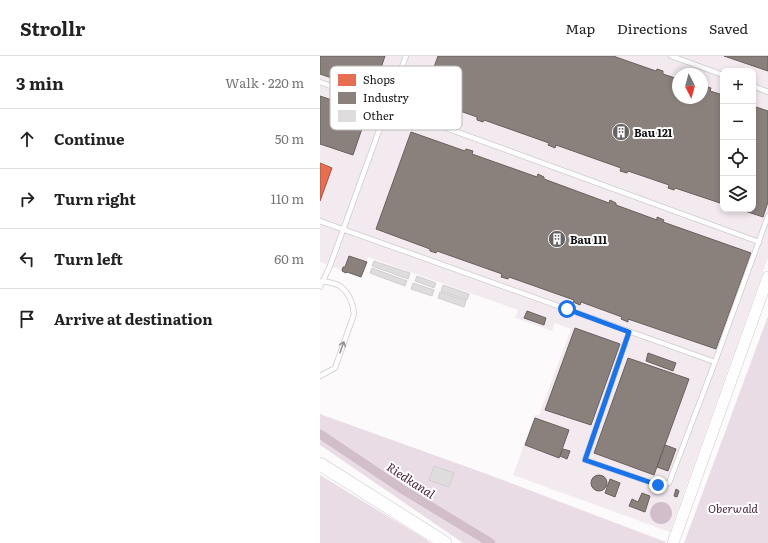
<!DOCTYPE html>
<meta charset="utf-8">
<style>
body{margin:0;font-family:Literata,serif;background:#f6f6f6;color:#222}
.controls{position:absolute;right:12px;top:12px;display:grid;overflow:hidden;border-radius:8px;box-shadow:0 2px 6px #0003}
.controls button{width:36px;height:36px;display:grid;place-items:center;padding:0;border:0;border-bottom:1px solid #e0e0e0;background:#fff;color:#222;font:20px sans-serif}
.compass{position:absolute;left:352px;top:12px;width:36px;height:36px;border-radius:50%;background:#fff;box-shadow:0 2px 6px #0003;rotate:174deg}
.stop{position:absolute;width:12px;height:12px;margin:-9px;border:3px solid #1a73e8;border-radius:50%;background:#fff}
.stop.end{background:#1a73e8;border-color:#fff;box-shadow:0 1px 4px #0008}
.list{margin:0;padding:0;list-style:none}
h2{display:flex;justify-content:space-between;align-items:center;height:52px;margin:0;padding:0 16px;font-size:17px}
h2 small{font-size:13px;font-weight:400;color:#767676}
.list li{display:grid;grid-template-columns:26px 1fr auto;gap:12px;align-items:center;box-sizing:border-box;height:60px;padding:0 16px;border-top:1px solid #e0e0e0}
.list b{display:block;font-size:15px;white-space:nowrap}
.list em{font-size:13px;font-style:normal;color:#767676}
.icon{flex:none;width:22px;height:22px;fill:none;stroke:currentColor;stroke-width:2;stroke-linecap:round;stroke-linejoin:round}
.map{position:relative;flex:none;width:448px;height:487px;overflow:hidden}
header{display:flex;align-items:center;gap:24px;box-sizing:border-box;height:56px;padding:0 20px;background:#fff;border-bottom:1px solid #e0e0e0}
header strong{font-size:19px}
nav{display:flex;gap:22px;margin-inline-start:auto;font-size:14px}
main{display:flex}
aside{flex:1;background:#fff}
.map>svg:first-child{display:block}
</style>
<header>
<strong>Strollr</strong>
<nav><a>Map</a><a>Directions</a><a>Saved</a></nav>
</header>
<main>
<aside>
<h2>3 min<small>Walk · 220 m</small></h2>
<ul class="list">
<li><svg class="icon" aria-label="ahead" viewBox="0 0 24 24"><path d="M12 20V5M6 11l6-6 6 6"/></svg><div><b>Continue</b></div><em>50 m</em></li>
<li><svg class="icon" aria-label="right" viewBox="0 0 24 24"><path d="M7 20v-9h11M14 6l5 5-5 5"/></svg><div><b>Turn right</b></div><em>110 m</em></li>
<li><svg class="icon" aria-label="left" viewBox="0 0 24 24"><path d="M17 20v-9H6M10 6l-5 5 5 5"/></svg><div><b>Turn left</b></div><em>60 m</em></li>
<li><svg class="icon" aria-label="arrive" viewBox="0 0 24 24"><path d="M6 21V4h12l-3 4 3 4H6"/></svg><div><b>Arrive at destination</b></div></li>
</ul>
</aside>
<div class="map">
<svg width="448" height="487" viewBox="0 0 448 487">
<rect width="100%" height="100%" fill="#fdfafc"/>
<path fill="#f3eaf0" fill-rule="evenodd" d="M 0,0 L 448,0 L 448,202 L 350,476 L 193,419 L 215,359 L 219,359 L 251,273 L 235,267 L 232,275 L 195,262 L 198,254 L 48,201 L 41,221 L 27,216 L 26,217 L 22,215 L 22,214 L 0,206 ZM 403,15 L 433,15 L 433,153 L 403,153 ZM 358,18 L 382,18 L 382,42 L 358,42 Z"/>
<g fill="#eadce4">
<path d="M 448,260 L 448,487 L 364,487 Z"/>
<path d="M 0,358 L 164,417 L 346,486 L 345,487 L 143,487 L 0,389 Z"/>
<path d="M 0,419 L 105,483 L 110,487 L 0,487 Z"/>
</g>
<circle fill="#d2bdca" cx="341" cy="457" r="11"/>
<path fill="#e76f51" stroke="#a8533e" d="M 0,107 L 12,112 L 0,145 Z"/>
<g fill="#8a817c" stroke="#67605c">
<path d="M 0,0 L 65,0 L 53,36 L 0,18 Z"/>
<path d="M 118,0 L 293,0 L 336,15 L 337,13 L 343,15 L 343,18 L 358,23 L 358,42 L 382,42 L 382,32 L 383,32 L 384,30 L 391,32 L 390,35 L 403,39 L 403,148 L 355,132 L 354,134 L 348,132 L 349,129 L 308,115 L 307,117 L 300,115 L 301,112 L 236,89 L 235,92 L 228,89 L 229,87 L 164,64 L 163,66 L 157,64 L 157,61 L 103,42 Z"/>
<path d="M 404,0 L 448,0 L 448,15 Z"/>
<path d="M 0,40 L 21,47 L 24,40 L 50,49 L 33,99 L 0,88 Z"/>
<path d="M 433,50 L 448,55 L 448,146 L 443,161 L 419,153 L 433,153 Z"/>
<path d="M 91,76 L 145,95 L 146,93 L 153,95 L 152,98 L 217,121 L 218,118 L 224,121 L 224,123 L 289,147 L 290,144 L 296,147 L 296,149 L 337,164 L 337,161 L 344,164 L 343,166 L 431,197 L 396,293 L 308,263 L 308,266 L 301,263 L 302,261 L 261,246 L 260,249 L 253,246 L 254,244 L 189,221 L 188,223 L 181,221 L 182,218 L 117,195 L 116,197 L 110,195 L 110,193 L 56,173 Z"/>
<path d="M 29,200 L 47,206 L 41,221 L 27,216 L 26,217 L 22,215 L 23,211 L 25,211 Z"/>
<path d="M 207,255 L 226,262 L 224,269 L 204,262 Z"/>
<path d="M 255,272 L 300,288 L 271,369 L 225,354 Z"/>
<path d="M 328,297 L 356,307 L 353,315 L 326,305 Z"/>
<path d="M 308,302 L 369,323 L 334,419 L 274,397 Z"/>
<path d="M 215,362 L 249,374 L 239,402 L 205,389 Z"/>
<path d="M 345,389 L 356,393 L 348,415 L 337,411 Z"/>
<path d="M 243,393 L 250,395 L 247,403 L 240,400 Z"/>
<circle cx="279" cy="427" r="8"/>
<path d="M 290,423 L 300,427 L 295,441 L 285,437 Z"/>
<path d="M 356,433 L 359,435 L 357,441 L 354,440 Z"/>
<path d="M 322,437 L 330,440 L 325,456 L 309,450 L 312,443 L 318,446 Z"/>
</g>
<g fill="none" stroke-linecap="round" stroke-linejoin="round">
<path stroke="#d2bdca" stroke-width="9" d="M 0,378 L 82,433 L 171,487"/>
</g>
<g fill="#dedcdd" stroke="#d1ced0">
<path d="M 54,205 L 90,217 L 88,223 L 52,210 Z"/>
<path d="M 52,212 L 87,225 L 85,230 L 50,217 Z"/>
<path d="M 97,220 L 116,227 L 114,232 L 95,225 Z"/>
<path d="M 93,227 L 114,234 L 112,240 L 91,233 Z"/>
<path d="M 123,229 L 149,238 L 147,244 L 121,235 Z"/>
<path d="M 120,236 L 146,245 L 144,251 L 118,242 Z"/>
<path d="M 114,410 L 134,417 L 129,431 L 109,424 Z"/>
</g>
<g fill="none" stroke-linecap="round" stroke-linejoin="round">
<defs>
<g id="service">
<path d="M 351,0 L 403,19"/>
<path d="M 0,26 L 439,186"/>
<path d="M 433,30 L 448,36"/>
<path d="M 0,165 L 395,306"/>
<path d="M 0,231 L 10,210 L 86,0"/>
<path d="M 309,276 L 265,404 L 338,429 L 349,427 L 395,306 L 448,160"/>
<path d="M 0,320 L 15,312 L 34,258 C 33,247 29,237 20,230 C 15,227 7,226 2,225"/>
</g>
<path id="tertiary" d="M 353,487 L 448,221"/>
<path id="secondary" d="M 0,408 L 125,487"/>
</defs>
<use href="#service" stroke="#cdcacc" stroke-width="6"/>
<use href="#tertiary" stroke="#cdcacc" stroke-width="12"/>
<use href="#secondary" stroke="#cdcacc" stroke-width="14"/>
<use href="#service" stroke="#fffeff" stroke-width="4.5"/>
<use href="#tertiary" stroke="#fffeff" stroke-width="11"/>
<use href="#secondary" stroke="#fffeff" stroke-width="13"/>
</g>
<defs><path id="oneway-shaft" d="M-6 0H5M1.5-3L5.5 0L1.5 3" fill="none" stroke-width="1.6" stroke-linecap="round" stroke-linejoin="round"/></defs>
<use stroke="#959495" href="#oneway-shaft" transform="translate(22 291) rotate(-71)"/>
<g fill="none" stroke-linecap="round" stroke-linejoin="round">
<path stroke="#1a73e8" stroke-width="5" d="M 247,253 L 309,276 L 265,404 L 338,429"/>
</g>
<defs>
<symbol id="building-disc" viewBox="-11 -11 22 22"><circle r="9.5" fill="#666365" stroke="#fff"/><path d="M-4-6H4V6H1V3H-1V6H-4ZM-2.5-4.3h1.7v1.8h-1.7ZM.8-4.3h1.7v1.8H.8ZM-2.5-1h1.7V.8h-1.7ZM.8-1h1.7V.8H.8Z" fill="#fff"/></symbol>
</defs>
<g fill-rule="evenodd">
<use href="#building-disc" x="291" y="66" width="20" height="20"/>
<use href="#building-disc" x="227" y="173" width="20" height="20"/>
</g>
<g text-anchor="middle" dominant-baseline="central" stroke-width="4" stroke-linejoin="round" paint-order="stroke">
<g font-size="11" font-weight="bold" fill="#141213" stroke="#fff" text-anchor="start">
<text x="314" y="76">Bau 121</text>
<text x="250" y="183">Bau 111</text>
</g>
<g font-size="11" font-style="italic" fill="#441c37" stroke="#fff">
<text x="413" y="452">Oberwald</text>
</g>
<g font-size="12" font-style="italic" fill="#441c36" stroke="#fff">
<text transform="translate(91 424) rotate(33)">Riedkanal</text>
</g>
</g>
<rect x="10" y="10" width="132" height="64" rx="6" fill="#fff" stroke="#b8b8b8" stroke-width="1"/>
<rect x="18" y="18" width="18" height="12" fill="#e76f51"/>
<rect x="18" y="36" width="18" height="12" fill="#8a817c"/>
<rect x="18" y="54" width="18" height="12" fill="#dedcdd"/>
<g font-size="11" fill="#141213">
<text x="43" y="28">Shops</text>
<text x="43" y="46">Industry</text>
<text x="43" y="64">Other</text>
</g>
</svg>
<div class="controls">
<button>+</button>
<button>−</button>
<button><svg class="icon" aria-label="locate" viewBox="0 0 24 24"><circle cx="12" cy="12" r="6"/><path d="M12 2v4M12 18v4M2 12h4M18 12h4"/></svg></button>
<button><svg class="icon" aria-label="layers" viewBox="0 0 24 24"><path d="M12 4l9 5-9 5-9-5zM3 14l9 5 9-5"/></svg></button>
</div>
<svg class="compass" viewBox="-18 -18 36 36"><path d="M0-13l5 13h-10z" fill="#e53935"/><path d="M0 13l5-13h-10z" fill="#767676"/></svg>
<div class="stop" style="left:247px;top:253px"></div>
<div class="stop end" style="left:338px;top:429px"></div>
</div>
</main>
